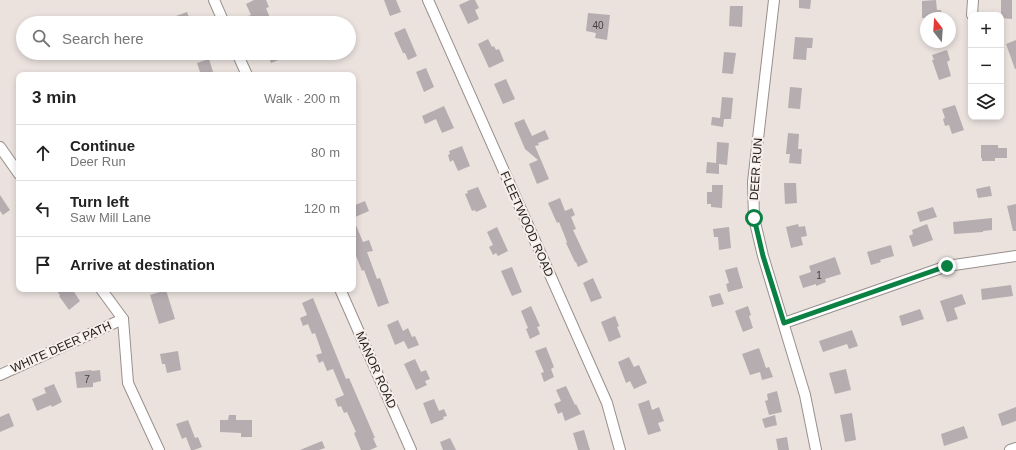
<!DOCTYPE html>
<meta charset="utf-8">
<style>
body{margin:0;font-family:Helvetica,sans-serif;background:#f2f2f2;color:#222}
.controls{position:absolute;right:12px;top:12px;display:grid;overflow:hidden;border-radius:8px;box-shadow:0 2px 6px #0003}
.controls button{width:36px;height:36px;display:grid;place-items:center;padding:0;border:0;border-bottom:1px solid #e0e0e0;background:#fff;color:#222;font:20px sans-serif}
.compass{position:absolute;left:920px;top:12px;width:36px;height:36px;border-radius:50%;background:#fff;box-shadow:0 2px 6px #0003;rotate:343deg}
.stop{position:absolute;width:12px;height:12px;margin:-9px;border:3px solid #0b8043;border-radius:50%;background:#fff}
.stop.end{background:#0b8043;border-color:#fff;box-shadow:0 1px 4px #0008}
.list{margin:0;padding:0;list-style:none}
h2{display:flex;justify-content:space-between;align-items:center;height:52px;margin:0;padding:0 16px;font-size:17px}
h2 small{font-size:13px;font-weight:400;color:#767676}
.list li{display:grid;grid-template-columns:26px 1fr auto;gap:12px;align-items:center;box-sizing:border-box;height:56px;padding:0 16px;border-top:1px solid #e0e0e0}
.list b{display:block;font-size:15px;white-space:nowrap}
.list p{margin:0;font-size:13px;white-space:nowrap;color:#767676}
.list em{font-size:13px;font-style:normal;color:#767676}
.icon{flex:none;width:22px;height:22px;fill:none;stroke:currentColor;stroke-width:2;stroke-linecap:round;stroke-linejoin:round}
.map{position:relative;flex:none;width:1016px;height:450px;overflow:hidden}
.search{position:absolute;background:#fff;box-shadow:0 2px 6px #0003;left:16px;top:16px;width:340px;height:44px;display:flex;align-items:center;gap:10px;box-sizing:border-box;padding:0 14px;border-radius:22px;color:#767676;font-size:15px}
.panel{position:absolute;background:#fff;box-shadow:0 2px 6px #0003;left:16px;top:72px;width:340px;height:220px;border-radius:8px}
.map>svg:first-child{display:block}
</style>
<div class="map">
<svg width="1016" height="450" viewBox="0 0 1016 450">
<rect width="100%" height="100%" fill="#ebe2de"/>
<g fill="#b5adb0">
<path d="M 254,0 L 266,0 L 269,7 L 266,8 L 272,23 L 251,23 L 248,16 L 251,15 L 246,4 Z"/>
<path d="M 384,0 L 396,0 L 401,12 L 390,16 Z"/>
<path d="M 470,0 L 475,0 L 479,8 L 475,10 L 479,19 L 468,24 L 459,5 Z"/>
<path d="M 799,0 L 811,0 L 810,9 L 799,8 Z"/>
<path d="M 936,0 L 937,10 L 941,10 L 942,18 L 922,18 L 922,1 Z"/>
<path d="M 1001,0 L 1012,0 L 1012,19 L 1001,18 Z"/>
<path d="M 730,6 L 743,6 L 742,27 L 729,26 Z"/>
<path d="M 187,12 L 191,23 L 179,23 L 176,16 Z"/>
<path d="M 588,13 L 610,15 L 607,40 L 595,38 L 596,33 L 586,31 Z"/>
<path d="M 405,28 L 417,56 L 408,60 L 405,53 L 403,53 L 394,33 Z"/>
<path d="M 795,37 L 813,38 L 812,48 L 807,48 L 806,60 L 793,59 Z"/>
<path d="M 488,39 L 492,47 L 494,46 L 496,50 L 499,49 L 504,61 L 489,68 L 478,44 Z"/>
<path d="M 1016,40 L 1016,69 L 1015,69 L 1006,44 Z"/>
<path d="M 947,50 L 950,60 L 947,62 L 951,76 L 939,80 L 932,60 L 934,60 L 932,55 Z"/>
<path d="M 724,52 L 736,53 L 733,74 L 722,73 Z"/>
<path d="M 267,53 L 279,53 L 281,59 L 271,63 Z"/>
<path d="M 209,59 L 214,75 L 201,75 L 197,63 Z"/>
<path d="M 426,68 L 434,87 L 424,92 L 416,72 Z"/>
<path d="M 506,79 L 515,99 L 503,104 L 494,84 Z"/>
<path d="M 790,87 L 802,88 L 800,109 L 788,108 Z"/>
<path d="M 722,97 L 733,98 L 731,119 L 724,119 L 723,127 L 711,125 L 712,117 L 720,118 Z"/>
<path d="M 955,105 L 964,130 L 952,134 L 949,125 L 945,126 L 943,119 L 945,118 L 942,109 Z"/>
<path d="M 444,106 L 454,128 L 442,133 L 436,119 L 425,124 L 422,116 Z"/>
<path d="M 524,119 L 532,136 L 545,130 L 549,139 L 538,143 L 539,145 L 535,146 L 549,179 L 537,184 L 529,164 L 538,160 L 525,149 L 514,123 Z"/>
<path d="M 788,133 L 799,134 L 798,149 L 802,149 L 801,164 L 789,163 L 790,154 L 786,154 Z"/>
<path d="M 717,142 L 729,143 L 727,165 L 719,164 L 719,174 L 706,173 L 707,162 L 716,163 Z"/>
<path d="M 981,145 L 998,145 L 998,148 L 1007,148 L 1007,158 L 995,158 L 995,161 L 982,161 L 982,158 L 981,158 Z"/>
<path d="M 462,146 L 470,166 L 458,171 L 453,160 L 450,162 L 448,155 L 450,154 L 449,151 Z"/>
<path d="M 784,183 L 796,183 L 797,203 L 785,204 Z"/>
<path d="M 712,185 L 723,185 L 722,208 L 711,207 L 711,204 L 707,204 L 707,192 L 712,192 Z"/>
<path d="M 990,186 L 992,196 L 978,198 L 976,189 Z"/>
<path d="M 478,187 L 487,207 L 476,212 L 475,210 L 472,211 L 465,194 L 468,193 L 467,191 Z"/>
<path d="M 0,195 L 10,210 L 3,215 L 0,211 Z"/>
<path d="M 560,198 L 565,211 L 572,208 L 575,215 L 571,217 L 576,229 L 573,230 L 588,262 L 578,267 L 576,262 L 575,262 L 566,243 L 567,242 L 559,222 L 557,223 L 548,203 Z"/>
<path d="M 365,201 L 369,211 L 353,218 L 353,206 Z"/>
<path d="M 1016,204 L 1016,231 L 1013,231 L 1007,206 Z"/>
<path d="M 933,207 L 937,217 L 920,222 L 917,212 Z"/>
<path d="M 353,218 L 363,242 L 369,240 L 373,251 L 367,252 L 377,279 L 380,278 L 389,303 L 378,307 L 364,270 L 362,271 L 353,248 Z"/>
<path d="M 992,218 L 992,230 L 983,231 L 983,232 L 954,234 L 953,222 Z"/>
<path d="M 798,224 L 799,227 L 805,226 L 807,236 L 801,237 L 803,245 L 791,248 L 786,227 Z"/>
<path d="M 927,224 L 933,240 L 913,247 L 909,236 L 913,234 L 912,230 Z"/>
<path d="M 497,227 L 508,251 L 498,256 L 496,253 L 493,255 L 489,247 L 493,245 L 487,232 Z"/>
<path d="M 729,227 L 731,248 L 719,250 L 718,237 L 714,237 L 713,229 Z"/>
<path d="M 891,245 L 894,256 L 880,260 L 881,262 L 871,265 L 867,252 Z"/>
<path d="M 835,257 L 841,274 L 825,279 L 826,282 L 816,286 L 816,284 L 803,288 L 799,276 L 811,272 L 809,266 Z"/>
<path d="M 512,267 L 522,292 L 512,296 L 501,271 Z"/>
<path d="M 737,267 L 743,288 L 728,292 L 726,284 L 729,283 L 725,270 Z"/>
<path d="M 593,278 L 602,298 L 591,302 L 583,283 Z"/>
<path d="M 1011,285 L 1013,296 L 982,300 L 981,289 Z"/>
<path d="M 55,289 L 72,289 L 80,301 L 69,310 L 59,296 L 60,295 Z"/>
<path d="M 166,290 L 175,319 L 159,324 L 150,295 Z"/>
<path d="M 720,293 L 724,304 L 712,307 L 709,296 Z"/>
<path d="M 962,294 L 966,304 L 954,308 L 958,319 L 947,322 L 940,301 Z"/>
<path d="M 313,298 L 346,379 L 349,378 L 375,438 L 373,438 L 377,447 L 370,450 L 361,450 L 354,433 L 356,432 L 347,412 L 344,413 L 341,406 L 338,407 L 335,399 L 344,395 L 333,369 L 327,371 L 323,361 L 319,363 L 316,355 L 322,353 L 315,333 L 312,334 L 308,324 L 303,326 L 300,318 L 307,315 L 302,303 Z"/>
<path d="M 531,306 L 540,326 L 537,327 L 540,334 L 530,339 L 526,329 L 528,328 L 521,311 Z"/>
<path d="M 748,306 L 751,315 L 749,316 L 753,328 L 743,332 L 735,311 Z"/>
<path d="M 920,309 L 924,319 L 902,326 L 899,316 Z"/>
<path d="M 615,316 L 619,326 L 617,327 L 621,337 L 609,342 L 601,322 Z"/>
<path d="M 398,320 L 403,331 L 408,328 L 412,337 L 415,336 L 419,345 L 408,349 L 404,341 L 395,345 L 387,325 Z"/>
<path d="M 852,330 L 858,346 L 849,349 L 847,344 L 823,352 L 819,341 Z"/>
<path d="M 546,347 L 554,367 L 551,369 L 554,377 L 544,382 L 541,373 L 544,372 L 535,351 Z"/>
<path d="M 759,348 L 766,368 L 769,367 L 773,377 L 762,380 L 760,372 L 750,375 L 742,354 Z"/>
<path d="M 178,351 L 181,370 L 167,373 L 165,364 L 162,364 L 160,354 Z"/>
<path d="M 629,357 L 634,367 L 639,365 L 647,383 L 634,389 L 630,381 L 626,383 L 618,362 Z"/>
<path d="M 415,359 L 421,372 L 426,370 L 430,379 L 425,381 L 427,385 L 416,390 L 404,364 Z"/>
<path d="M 846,369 L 851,390 L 835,394 L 829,373 Z"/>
<path d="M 91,370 L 92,371 L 100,370 L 101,381 L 93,383 L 93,387 L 77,388 L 75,372 Z"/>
<path d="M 54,384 L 62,402 L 52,407 L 51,405 L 37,411 L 32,399 L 46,393 L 44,388 Z"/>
<path d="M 566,386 L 575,405 L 576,404 L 581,414 L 565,421 L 562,412 L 558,414 L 554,404 L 561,401 L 556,390 Z"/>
<path d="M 777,391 L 782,412 L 769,415 L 765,401 L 768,400 L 767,394 Z"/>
<path d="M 434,399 L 439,411 L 444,409 L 447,416 L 443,417 L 444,419 L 431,424 L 423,403 Z"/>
<path d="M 649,400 L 652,410 L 659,407 L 664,421 L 658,423 L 661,431 L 648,435 L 638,404 Z"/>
<path d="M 1016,407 L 1016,421 L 1002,426 L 998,414 Z"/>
<path d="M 9,413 L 14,426 L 0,432 L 0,417 Z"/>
<path d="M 852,413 L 856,440 L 845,442 L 840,415 Z"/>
<path d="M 229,415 L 236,415 L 236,420 L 252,420 L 252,437 L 241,437 L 241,433 L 220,432 L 220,420 L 228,420 Z"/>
<path d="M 775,415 L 777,425 L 765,428 L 762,419 Z"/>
<path d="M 188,420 L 195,438 L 198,437 L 202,447 L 194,450 L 191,450 L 186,437 L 182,439 L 176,424 Z"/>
<path d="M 964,426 L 968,438 L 944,446 L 941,434 Z"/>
<path d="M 584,430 L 590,450 L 578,450 L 573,433 Z"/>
<path d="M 787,437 L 789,450 L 778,450 L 776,439 Z"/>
<path d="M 450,438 L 456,450 L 443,450 L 440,442 Z"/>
<path d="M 322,441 L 325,448 L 319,450 L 300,450 Z"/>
</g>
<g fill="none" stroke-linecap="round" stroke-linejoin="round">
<defs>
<g id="minor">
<path d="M 214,0 L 224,23"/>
<path d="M 428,0 L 607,403 L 620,450"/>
<path d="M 774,0 L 753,182 L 754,218 L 763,256 L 805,395 L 816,450"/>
<path d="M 972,15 L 973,0"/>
<path d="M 237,53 L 247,75"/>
<path d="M 0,147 L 19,174"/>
<path d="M 101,289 L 123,319 L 128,383 L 159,450"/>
<path d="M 340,289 L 411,450"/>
<path d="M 784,323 L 947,266 L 1016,256"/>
<path d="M 0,375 L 123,319"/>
<path d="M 1010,450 L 1016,448"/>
</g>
</defs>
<use href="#minor" stroke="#98908d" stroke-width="12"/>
<use href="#minor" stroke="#fff" stroke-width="10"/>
</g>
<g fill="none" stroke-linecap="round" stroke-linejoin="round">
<path stroke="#0b8043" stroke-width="5" d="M 754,218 L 763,256 L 784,323 L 947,266"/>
</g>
<g text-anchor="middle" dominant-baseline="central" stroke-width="4" stroke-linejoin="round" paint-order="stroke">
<g font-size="10" fill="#44403f">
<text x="598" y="25">40</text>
<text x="819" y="275">1</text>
<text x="87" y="379">7</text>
</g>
<g font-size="12" fill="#1e1b19" stroke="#f8efeb">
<text transform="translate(756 169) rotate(-86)">DEER RUN</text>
<text transform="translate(527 224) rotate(66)">FLEETWOOD ROAD</text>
<text transform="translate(61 347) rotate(-24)">WHITE DEER PATH</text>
<text transform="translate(376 370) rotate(66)">MANOR ROAD</text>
</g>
</g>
</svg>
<div class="controls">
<button>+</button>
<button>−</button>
<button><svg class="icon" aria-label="layers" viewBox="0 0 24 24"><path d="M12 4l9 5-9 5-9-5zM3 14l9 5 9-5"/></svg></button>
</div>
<svg class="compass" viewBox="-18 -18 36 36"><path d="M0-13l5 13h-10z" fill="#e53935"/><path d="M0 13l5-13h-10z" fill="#767676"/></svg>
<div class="stop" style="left:754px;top:218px"></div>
<div class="stop end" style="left:947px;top:266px"></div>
<div class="search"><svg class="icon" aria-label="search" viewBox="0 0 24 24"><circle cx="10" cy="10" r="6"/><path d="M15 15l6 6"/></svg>Search here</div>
<section class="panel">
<h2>3 min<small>Walk · 200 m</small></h2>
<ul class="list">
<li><svg class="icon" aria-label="ahead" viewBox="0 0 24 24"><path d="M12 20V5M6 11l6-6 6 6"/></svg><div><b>Continue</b><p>Deer Run</p></div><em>80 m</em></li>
<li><svg class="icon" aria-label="left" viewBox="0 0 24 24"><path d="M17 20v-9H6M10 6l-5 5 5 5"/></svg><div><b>Turn left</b><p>Saw Mill Lane</p></div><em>120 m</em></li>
<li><svg class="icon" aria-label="arrive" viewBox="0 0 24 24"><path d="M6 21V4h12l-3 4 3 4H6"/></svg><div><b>Arrive at destination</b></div></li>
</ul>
</section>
</div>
